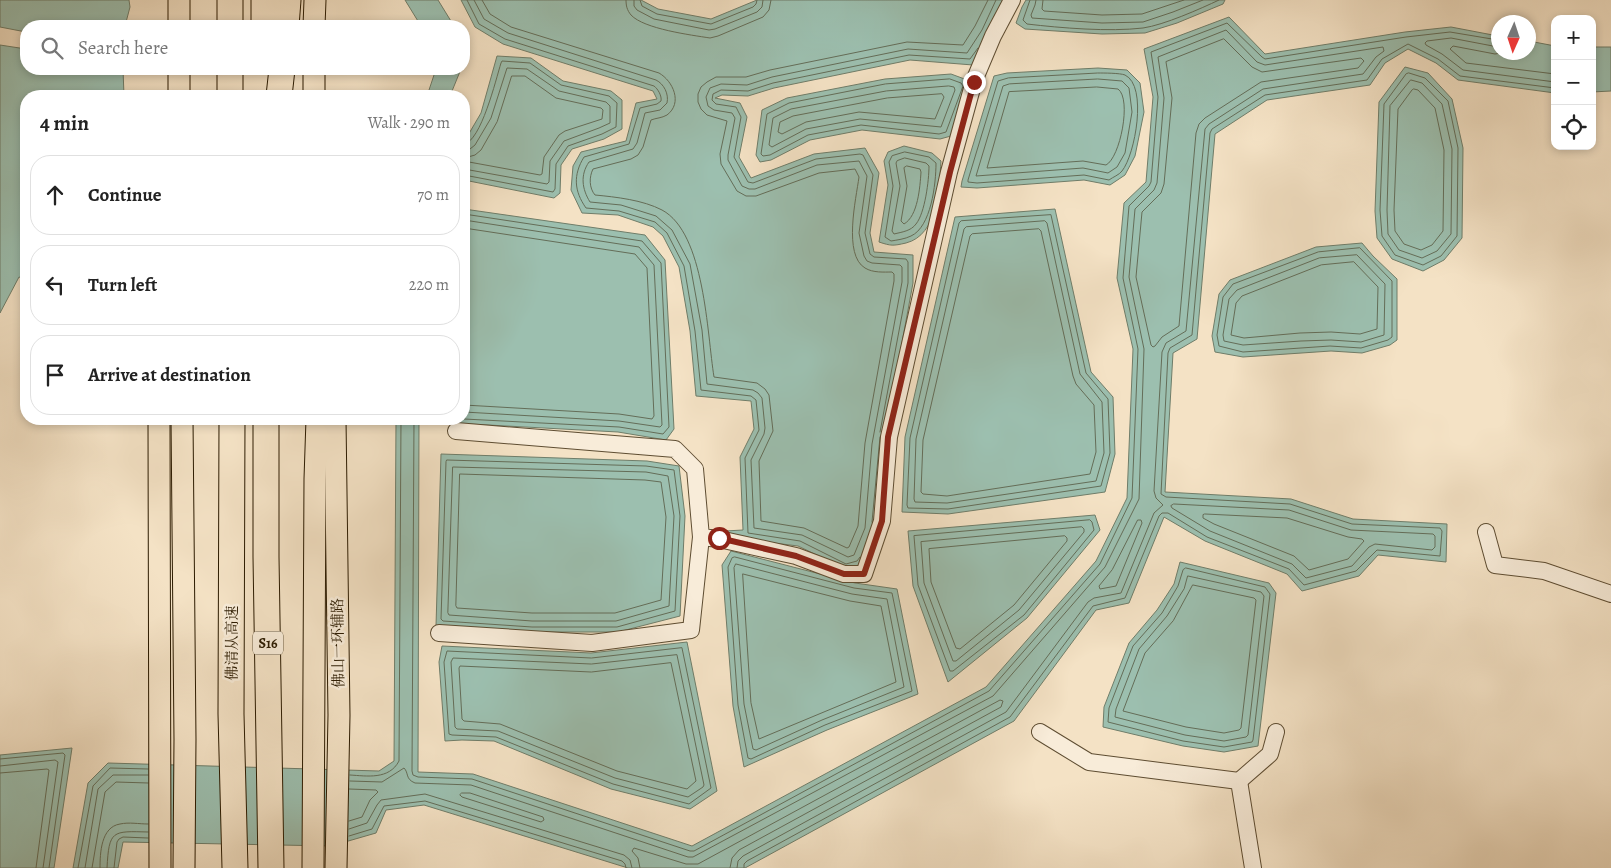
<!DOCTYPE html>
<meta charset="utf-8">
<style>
body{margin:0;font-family:Alegreya,"Noto Serif SC",serif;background:#f2f2f2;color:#222}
.controls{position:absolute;right:15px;top:15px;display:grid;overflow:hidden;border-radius:10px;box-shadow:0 2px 8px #0003}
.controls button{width:45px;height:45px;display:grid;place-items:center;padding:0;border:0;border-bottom:1px solid #e0e0e0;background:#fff;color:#222;font:25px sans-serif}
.compass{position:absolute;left:1491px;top:15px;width:45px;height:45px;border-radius:50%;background:#fff;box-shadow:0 2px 8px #0003;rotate:183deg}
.stop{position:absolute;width:15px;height:15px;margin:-11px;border:4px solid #8f2418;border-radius:50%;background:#fff}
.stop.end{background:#8f2418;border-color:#fff;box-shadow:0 1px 5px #0008}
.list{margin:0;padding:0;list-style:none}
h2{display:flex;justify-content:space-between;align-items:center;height:65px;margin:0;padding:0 20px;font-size:21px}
h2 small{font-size:16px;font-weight:400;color:#767676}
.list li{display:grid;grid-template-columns:32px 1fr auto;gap:15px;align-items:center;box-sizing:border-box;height:80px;margin:0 10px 10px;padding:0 10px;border:1px solid #e0e0e0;border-radius:20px}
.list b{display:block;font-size:19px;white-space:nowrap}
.list em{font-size:16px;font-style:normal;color:#767676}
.icon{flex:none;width:28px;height:28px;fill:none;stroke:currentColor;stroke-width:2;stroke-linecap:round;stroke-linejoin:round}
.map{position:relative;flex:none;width:1611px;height:868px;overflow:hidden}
.search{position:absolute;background:#fff;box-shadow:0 2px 8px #0003;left:20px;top:20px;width:450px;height:55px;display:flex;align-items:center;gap:12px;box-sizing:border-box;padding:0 18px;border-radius:20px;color:#767676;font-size:19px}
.panel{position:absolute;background:#fff;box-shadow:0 2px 8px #0003;left:20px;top:90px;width:450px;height:335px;border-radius:20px}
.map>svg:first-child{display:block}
</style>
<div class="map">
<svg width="1611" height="868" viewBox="0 0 1611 868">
<rect width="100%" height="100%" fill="#f4e2c5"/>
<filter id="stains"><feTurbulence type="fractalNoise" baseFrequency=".004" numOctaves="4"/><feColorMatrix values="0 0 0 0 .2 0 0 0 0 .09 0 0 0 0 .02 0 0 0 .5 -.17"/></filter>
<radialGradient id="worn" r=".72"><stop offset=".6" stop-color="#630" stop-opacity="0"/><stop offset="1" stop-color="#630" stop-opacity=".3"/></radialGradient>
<g fill="#9cbfaf" stroke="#6f7d69">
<path d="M 0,0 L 129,0 L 130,7 L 125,26 L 26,26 L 26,32 L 0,27 Z"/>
<path d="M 405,0 L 438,0 L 454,26 L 421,26 Z"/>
<path d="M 461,0 L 641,0 L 658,9 L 711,19 L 757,0 L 1008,0 L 973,65 L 910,60 L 774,88 L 748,96 L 722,95 L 715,98 L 740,103 L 747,117 L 739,157 L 751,178 L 814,154 L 865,148 L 879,173 L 870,233 L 874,252 L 913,255 L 913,283 L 883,445 L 876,530 L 862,566 L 846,569 L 798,546 L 734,538 L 725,531 L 743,530 L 740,457 L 754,429 L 751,401 L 696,396 L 690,331 L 679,267 L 663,236 L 653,227 L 618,215 L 582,213 L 571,190 L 573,166 L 581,152 L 626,141 L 636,103 L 657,99 L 653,91 L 503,44 L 475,27 Z"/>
<path d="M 1026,0 L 1225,0 L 1223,4 L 1177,23 L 1145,33 L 1102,34 L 1025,29 L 1016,23 L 1022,7 Z"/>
<path d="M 1229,17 L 1265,54 L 1405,32 L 1451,27 L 1498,36 L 1498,52 L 1528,52 L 1529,41 L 1555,46 L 1555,93 L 1458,80 L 1436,63 L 1408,49 L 1385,63 L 1370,85 L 1267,100 L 1215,134 L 1197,339 L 1173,353 L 1165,492 L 1291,499 L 1353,519 L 1447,524 L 1446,562 L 1378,555 L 1359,576 L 1302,591 L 1287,574 L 1205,541 L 1164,517 L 1129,603 L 1096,610 L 1014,721 L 745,868 L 628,868 L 424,805 L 386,810 L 376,833 L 331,846 L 123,842 L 118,868 L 73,868 L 88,783 L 108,763 L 379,771 L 394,761 L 396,419 L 419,419 L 418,772 L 473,774 L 692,846 L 986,687 L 1096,561 L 1127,498 L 1133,349 L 1117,278 L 1124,203 L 1146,182 L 1153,97 L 1144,49 Z"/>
<path d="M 0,45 L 26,49 L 26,69 L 123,69 L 124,96 L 26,96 L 26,279 L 19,277 L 0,313 Z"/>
<path d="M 1592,47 L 1611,47 L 1611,91 L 1592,92 Z"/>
<path d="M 497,56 L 531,58 L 563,81 L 611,91 L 622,100 L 622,129 L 604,139 L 572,149 L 561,165 L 560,193 L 554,198 L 464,180 L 464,142 L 481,113 Z"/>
<path d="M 1405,67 L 1428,73 L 1452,99 L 1463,148 L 1462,238 L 1444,260 L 1423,271 L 1392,259 L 1377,238 L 1375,211 L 1379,102 Z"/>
<path d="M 1098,68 L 1127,70 L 1140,83 L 1144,112 L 1135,156 L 1125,175 L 1110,185 L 1084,180 L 977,188 L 961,187 L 962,181 L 994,76 L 1007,73 Z"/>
<path d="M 436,69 L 461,69 L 450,96 L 427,96 Z"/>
<path d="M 951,74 L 970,81 L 951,136 L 940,139 L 862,130 L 810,140 L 771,160 L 760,162 L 756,155 L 762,110 L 787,98 L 885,79 Z"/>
<path d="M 904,146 L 932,153 L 941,161 C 939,188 938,235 906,243 C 893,246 891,246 879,242 L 888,185 L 884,161 L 888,152 Z"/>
<path d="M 464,209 L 645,235 L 665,260 L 674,429 L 666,440 L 618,432 L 451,423 L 451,419 L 464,419 Z"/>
<path d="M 1055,209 L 1091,372 L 1113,397 L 1115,454 L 1105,492 L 948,514 L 902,512 L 905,437 L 955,217 Z"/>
<path d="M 1362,243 L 1373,256 L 1397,279 L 1397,340 L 1390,345 L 1362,353 L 1331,351 L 1243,357 L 1215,352 L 1212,336 L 1219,294 L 1230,280 L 1316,247 Z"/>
<path d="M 441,454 L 647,461 L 679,466 L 685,516 L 680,616 L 618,632 L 532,632 L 436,626 Z"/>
<path d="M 1095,515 L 1100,530 L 1027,618 L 948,682 L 913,586 L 908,531 Z"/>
<path d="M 731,551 L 855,583 L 897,589 L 918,694 L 827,730 L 744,767 L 733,706 L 722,565 Z"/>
<path d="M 1180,562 L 1269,583 L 1276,593 L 1258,746 L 1224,752 L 1183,746 L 1103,727 L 1104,707 L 1129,643 L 1157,610 L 1174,584 Z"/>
<path d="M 687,642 L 717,791 L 690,809 L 611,789 L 494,741 L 462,740 L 445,741 L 439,662 L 442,646 L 591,653 Z"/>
<path d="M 72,748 L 54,868 L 0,868 L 0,755 Z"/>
</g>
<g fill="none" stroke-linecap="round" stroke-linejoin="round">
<g stroke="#646d58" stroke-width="1">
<path d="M 467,0 L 479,24 L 505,39 L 654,86 C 658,89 662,96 661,101 L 657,104 L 640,108 L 629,144 L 584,157 C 573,175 574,191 586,208 L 619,211 L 655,222 L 667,233 L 684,266 L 695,331 L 701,390 L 751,396 L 756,400 L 759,430 L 745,458 L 748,533 L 800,541 L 846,564 L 857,561 L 860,557"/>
<path d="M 474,0 L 484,19 L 508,33 L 656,80 C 664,84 669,94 667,103 L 660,110 L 645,113 L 637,143 L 633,149 L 589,162 C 580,175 582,189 590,202 L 621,205 L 656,216 L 672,230 L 690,264 L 702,330 L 707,384 L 753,390 L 758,393 L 762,398 L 765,428 L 764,434 L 751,460 L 754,528 L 802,535 L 848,557 L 854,555 L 865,528 L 872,444 L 902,282 L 902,267 L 900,265 L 872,263 L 867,261 L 864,256 L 859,233 L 867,176 L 859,161 L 817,165 L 755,189 L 749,189 L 742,186 L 728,160 L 728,155 L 735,118 L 732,113 L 714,110 L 708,106 L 706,97 L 710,88 L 721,84 L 747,85 L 772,77 L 908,49 L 967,53 L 982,30 L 996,0"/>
<path d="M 482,0 L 490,14 L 511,27 L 659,73 C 673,81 683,103 667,115 C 662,118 656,118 651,120 L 643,147 L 638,155 L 631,159 L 593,169 C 589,177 589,188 595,195 C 616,197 643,200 662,210 C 705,233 707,334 714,377 L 757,383 L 765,389 L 769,395 L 773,431 L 759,461 L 761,521 L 804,528 L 847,548 L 849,547 L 858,526 L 865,443 L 894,281 L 894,274 L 892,272 C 884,272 873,273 865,268 C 843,255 856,199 859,177 L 855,169 L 819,173 L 756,196 L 746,196 L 737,191 L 721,164 L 720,154 L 727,121 L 707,115 L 701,109 L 698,102 L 698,94 L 701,87 L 707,82 L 716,77 L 746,77 L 770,70 L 907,42 L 963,45 L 975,26 L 988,0"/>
<path d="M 626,0 C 626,6 627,10 631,15 C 644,29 691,35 710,38 L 718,36 L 763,17 L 769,10 L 771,0"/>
<path d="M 634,0 L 634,6 L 637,10 L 654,19 L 709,30 L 715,29 L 757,12 L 762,7 L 763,0"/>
<path d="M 640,0 L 642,6 L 657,14 L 711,24 L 753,7 L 756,4 L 757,0"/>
<path d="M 1030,0 L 1023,20 L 1027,24 C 1061,28 1109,32 1143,28 C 1164,25 1200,9 1219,0"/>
<path d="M 1036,0 L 1035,5 L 1031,15 L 1032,18 L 1102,23 L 1143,22 L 1173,12 L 1203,0"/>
<path d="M 1043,0 L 1042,9 L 1044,11 L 1102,15 L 1142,14 L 1184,0"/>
<path d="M 1224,39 L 1252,67 L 1262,72 L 1361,58 L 1364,61 L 1358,68 L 1261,82 L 1205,118 L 1199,124 L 1196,133 L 1179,326 L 1162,337 L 1155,346 L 1153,347 L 1151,345 L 1136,277 L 1142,212 L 1161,193 L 1164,184 L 1172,98 L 1166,62 Z"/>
<path d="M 1498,47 L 1451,38 L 1427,41 L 1425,43 L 1426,45 L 1442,54 L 1463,70 L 1555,82"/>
<path d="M 1506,52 L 1495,54 L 1453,46 L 1450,49 L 1466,63 L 1555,74"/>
<path d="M 1098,73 C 1104,73 1120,73 1125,75 C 1148,86 1135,155 1122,171 C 1119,175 1113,177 1109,180 L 1084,175 L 977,183 L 968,182 L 968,180 L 998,81 L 1008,78 Z"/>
<path d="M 1409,73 L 1425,78 L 1448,101 L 1458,148 L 1457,236 L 1441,256 L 1423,265 L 1395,255 L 1382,236 L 1380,210 L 1384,104 L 1406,74 Z"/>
<path d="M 512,76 L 525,76 L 556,98 L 601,108 L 603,110 L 602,119 L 565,131 L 559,135 L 544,157 L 542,174 L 540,175 L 469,162 L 467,160 L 468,157 L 475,155 L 481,150 L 497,122 Z"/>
<path d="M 950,79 L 961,83 L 963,86 L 946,132 L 939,134 L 861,125 L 808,135 L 770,155 L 763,156 L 761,154 L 767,114 L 789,103 L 885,84 Z"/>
<path d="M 1098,79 L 1122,81 L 1129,88 L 1132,112 L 1125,153 L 1117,167 L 1108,173 L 1083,168 L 976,176 L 1003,86 L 1009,84 Z"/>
<path d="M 1411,80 L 1422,83 L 1442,104 L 1452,149 L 1451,234 L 1437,251 L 1422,258 L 1399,250 L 1388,234 L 1387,210 L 1390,106 Z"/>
<path d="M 949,86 L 954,87 L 955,90 L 941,127 L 860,119 L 806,129 L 772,147 L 769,145 L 773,118 L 791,109 L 886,91 Z"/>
<path d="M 1097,87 L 1118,89 C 1132,99 1120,158 1106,165 L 1083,161 L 987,168 L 1009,92 Z"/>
<path d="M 1414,89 L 1418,90 L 1435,108 L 1444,150 L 1443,231 L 1432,245 L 1421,250 L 1404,244 L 1395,231 L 1394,210 L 1398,109 L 1412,90 Z"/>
<path d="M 942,94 L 944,97 L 935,119 L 859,112 L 806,122 L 782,134 L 778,132 L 780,122 L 793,116 L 887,98 Z"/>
<path d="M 464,144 C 481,142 496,79 501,63 L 502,61 L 530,63 L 561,85 L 609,96 L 617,103 L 616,127 L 602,134 L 568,146 L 556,164 L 555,189 L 553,192 L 464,175"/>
<path d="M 464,150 L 470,149 L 475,145 L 491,118 L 507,68 L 527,69 L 559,91 L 606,102 L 610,106 L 610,123 L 599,128 L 564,141 L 550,161 L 549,182 L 547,184 L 464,169"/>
<path d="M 905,152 L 929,157 L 936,163 C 936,184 931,227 911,236 C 905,239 897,240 891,241 L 885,237 L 893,186 L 889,162 L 892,156 Z"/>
<path d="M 905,158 L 926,163 L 929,166 C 929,180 925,213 916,224 C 911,231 902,232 894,234 L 892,231 L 900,186 L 896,163 L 897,161 Z"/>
<path d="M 907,166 L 920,169 L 921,172 C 920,187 918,216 904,224 L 901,221 L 907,186 L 904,168 Z"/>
<path d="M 464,214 L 642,241 L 661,263 L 669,427 L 663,434 L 619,427 L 464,419"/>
<path d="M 1051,215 L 1086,373 L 1108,399 L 1110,453 L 1101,486 L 948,509 L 908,508 L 907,505 L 910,438 L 959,223 L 961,221 Z"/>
<path d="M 464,220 L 639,247 L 654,265 L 662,425 L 660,427 L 619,421 L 464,412"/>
<path d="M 1045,221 L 1047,223 L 1080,374 L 1102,402 L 1104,453 L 1096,481 L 947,503 L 915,502 L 914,499 L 916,439 L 964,229 L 966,227 Z"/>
<path d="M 464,228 L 635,254 L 647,268 L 654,416 L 652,419 L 619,414 L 464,405"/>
<path d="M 1039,229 L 1041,231 L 1073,376 L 1076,384 L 1094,405 L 1096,452 L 1090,474 L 947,496 L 923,494 L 921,492 L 923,440 L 970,236 L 972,234 Z"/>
<path d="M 1360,248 L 1392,281 L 1392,337 L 1388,340 L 1361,348 L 1330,346 L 1243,352 L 1219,346 L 1217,335 L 1223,297 L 1233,284 L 1318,252 Z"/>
<path d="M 1357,255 L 1385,284 L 1384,335 L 1361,342 L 1331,340 L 1301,341 L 1243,345 L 1224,341 L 1223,335 L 1229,299 L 1237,290 L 1319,258 Z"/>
<path d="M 1354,262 L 1378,287 L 1377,329 L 1360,334 L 1331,332 L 1300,333 L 1244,338 L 1231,335 L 1236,303 L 1242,296 L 1321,265 Z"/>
<path d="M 414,419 L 412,771 L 413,775 L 418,777 L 472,779 L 690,851 L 694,851 L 989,691 L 1100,564 L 1132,498 L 1138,349 L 1123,278 L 1129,206 L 1149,186 L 1151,182 L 1158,97 L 1151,52 L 1227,23 L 1262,57 L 1265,59 L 1406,37 L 1450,32 L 1498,40"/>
<path d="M 880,432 L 908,283 L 908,262 L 906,259 L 874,257 L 870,254 L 865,233 L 873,175 L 863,155 L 860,154 L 816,159 L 753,183 L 748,182 L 734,157 L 741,117 L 736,107 L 716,104 L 712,100 L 713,94 L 721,90 L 748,91 L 773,83 L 909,55 L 970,59 L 978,48"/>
<path d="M 447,460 L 646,466 L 674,470 L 680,516 L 675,611 L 617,627 L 532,627 L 443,621 L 441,619 L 446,462 Z"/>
<path d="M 453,467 L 646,472 L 668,476 L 674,516 L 669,606 L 616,621 L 532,621 L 449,615 L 448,613 Z"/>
<path d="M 460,474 L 645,480 L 661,482 L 666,517 L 661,600 L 615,613 L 532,613 L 457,608 L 456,606 Z"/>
<path d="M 1174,504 L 1289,510 L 1351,530 L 1433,534 L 1435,536 L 1435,547 L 1432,550 L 1375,544 L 1369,547 L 1352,566 L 1306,578 L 1292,564 L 1210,531 L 1172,508 L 1171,506 Z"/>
<path d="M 1205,514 L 1287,518 L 1348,537 L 1362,539 L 1364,541 L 1348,559 L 1309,570 L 1294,556 L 1214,524 L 1203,518 L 1203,515 Z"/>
<path d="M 1090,520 L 1092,522 L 1094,530 L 1024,615 L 953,671 L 950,671 L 918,585 L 914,536 Z"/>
<path d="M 1138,520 L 1141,520 L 1142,523 L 1116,586 L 1100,589 L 1099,586 L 1112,570 Z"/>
<path d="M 872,522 L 880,437"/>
<path d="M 1082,527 L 1084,529 L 1084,532 L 1019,610 L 956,661 L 953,661 L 924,583 L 921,542 Z"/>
<path d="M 1065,536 L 1067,538 L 1067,541 L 1014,605 L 960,649 L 956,648 L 931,582 L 929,549 Z"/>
<path d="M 735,557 L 854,588 L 892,593 L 912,691 L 825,725 L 751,759 L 748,758 L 738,705 L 728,567 L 732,558 Z"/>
<path d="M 736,564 L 852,594 L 887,599 L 904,687 L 822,720 L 756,750 L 753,749 L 744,704 L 734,568 Z"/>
<path d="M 1186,568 L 1265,587 L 1270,594 L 1253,740 L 1252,742 L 1224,747 L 1183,741 L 1108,722 L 1109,708 L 1133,646 L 1162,613 L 1178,586 L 1183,570 Z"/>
<path d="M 743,574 L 850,601 L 881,606 L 896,682 L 759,739 L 751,703 Z"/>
<path d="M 1188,576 L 1261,592 L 1264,596 L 1248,735 L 1246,737 L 1224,741 L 1185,735 L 1115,717 L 1116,709 L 1139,649 L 1167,616 L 1184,589 Z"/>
<path d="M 1193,585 L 1254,598 L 1256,600 L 1241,728 L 1239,730 L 1224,733 L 1186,727 L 1123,711 L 1145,653 L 1173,621 Z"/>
<path d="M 682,648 L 711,788 L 689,804 L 613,784 L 496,737 L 452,735 L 449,734 L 444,662 L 447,651 L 591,658 Z"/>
<path d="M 677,655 L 704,785 L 703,787 L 688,797 L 615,778 L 498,731 L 457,729 L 455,727 L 451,662 L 453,658 L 591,664 Z"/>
<path d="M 671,663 L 696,781 L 687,789 L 617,771 L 500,724 L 464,721 L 462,719 L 459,668 L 460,666 L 591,672 Z"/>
<path d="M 0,759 L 63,753 L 65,755 L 49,868"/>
<path d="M 0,766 L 55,760 L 58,762 L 43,868"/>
<path d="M 0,773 L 47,769 L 49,770 L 36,868"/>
<path d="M 350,775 C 367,776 389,780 399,761 L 401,419"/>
<path d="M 350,781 L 382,782 L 404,768 C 409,773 405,779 415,783 L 471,785 L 688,857 L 693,857 L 993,696 L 1105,567 L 1139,499 L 1144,349 L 1129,277 L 1135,209 L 1154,190 L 1157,183 L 1164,98 L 1158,57 L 1226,30 L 1257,62 L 1265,65 L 1383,47 L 1384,51 L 1376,57 L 1363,74 L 1263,89 L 1209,124 L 1205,129 L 1186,331 L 1166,343 L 1162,352 L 1154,491 L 1156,498 L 1163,505 L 1154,513 L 1121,593 L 1094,598 L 1088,602 L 1006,712 L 743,856 L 738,861 L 737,868"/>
<path d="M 462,793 L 470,793 L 543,817 L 544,820 L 541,822 L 462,797 L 460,795 Z"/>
<path d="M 349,821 L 362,817 L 370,800 L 378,792 L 376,790 L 349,789"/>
<path d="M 349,829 L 367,823 L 377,805 L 381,800 L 425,794 L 624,855 L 630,860 L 632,868"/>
<path d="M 349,836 L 372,829 L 384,806 L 425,801 L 622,861 L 625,864 L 626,868"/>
<path d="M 78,868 L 93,786 L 110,768 L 148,769"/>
<path d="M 85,868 L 98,789 L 113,775 L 148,775"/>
<path d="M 92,868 L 105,792 L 116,782 L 148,783"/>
<path d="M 100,868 C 100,853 101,827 120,824 C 129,822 139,824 148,824"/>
<path d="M 107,868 C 109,830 112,831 148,832"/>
<path d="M 114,868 L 117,842 L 119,839 L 123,837 L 148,838"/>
<path d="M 640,868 L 638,858 L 632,851 L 634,848 L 686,864 L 698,864 L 1000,700 L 1003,701 L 1001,707 L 739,850 L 732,858 L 730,868"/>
<path d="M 744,868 L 744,864 L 747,861 L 1010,717 L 1093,606 L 1125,598 L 1159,516 L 1162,513 L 1168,513 L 1207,537 L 1289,569 L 1304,585 L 1356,571 L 1377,550 L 1440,556 L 1442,531 L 1440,528 L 1352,524 L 1290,504 L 1166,497 L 1161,494 L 1168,353 L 1170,348 L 1192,335 L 1210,133 L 1212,129 L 1265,95 L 1367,80 L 1382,59 L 1408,44 L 1438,59 L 1460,76 L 1555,88"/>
</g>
<defs>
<g id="minor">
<path d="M 456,431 L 675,449 L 695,469 L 701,537 L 719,539 L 796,556 L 844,574 L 864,574 L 882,521 L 889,437 L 949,172 L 974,81 L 993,36 L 1012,0"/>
<path d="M 1486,532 L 1495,565 L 1544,571 L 1611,594"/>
<path d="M 439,633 L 592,643 L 691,630 L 701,537"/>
<path d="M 1040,732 L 1089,762 L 1239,781 L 1253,868"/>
<path d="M 1239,781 L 1270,754 L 1276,732"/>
</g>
<g id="major">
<path d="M 179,0 L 179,26"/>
<path d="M 314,26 L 315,0"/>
<path d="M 179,69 L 179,96"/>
<path d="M 314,96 L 314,69"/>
<path d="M 159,419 L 160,868"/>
<path d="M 182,419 L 185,739 L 184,868"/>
<path d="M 335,419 L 339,715 L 336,868"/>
<path d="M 313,868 L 315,479 L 317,419"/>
</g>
<g id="highway">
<path d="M 230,0 L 230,26"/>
<path d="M 264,0 L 264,26"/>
<path d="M 286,26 L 288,0"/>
<path d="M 230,96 L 230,69"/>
<path d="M 279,96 L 282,69"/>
<path d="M 232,419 L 231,714 L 235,868"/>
<path d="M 266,419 L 266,557 L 271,868"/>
</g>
</defs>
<use href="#minor" stroke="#5e4d32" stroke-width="18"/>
<use href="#major" stroke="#2c1b01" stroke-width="23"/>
<use href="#highway" stroke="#2c1b01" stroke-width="27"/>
<use href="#minor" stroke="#f8ecd9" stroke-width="16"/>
<use href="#major" stroke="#f4e2c5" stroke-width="21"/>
<use href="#highway" stroke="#f4e2c5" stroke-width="25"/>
</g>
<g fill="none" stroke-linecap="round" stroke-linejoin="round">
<path stroke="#8f2418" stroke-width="6" d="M 719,538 L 796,556 L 844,574 L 864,574 L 882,521 L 888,437 L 950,172 L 974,82"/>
</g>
<g text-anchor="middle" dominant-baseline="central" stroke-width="5" stroke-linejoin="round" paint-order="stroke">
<rect fill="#f8ecd9" stroke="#695a42" stroke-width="1" x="253" y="631.5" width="30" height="23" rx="4"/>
<g font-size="14" font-weight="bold" fill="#2c1b01">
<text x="268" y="643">S16</text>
</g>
<g font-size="15" fill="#2c1b01" stroke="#f8ecd9">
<text transform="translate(232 643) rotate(-90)">佛清从高速</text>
<text transform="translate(338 643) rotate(-91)">佛山一环辅路</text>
</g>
</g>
<rect width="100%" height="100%" filter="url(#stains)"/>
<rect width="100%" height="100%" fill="url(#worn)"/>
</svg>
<div class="controls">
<button>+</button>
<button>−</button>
<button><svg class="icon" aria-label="locate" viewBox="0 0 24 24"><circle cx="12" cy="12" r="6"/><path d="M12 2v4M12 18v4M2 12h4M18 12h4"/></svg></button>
</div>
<svg class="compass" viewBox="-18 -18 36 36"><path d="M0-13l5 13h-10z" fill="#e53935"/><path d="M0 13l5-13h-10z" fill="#767676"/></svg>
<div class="stop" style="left:719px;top:538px"></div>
<div class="stop end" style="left:974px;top:82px"></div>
<div class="search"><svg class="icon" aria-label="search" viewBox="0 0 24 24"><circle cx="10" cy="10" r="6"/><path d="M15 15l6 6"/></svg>Search here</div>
<section class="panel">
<h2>4 min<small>Walk · 290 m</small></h2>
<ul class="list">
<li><svg class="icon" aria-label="ahead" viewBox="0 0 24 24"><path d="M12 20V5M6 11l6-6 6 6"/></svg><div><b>Continue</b></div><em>70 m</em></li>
<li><svg class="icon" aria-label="left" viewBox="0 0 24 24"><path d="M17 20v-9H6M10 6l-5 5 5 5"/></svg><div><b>Turn left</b></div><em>220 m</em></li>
<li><svg class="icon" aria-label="arrive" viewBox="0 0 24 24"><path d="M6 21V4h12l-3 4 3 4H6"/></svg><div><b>Arrive at destination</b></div></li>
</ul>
</section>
</div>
